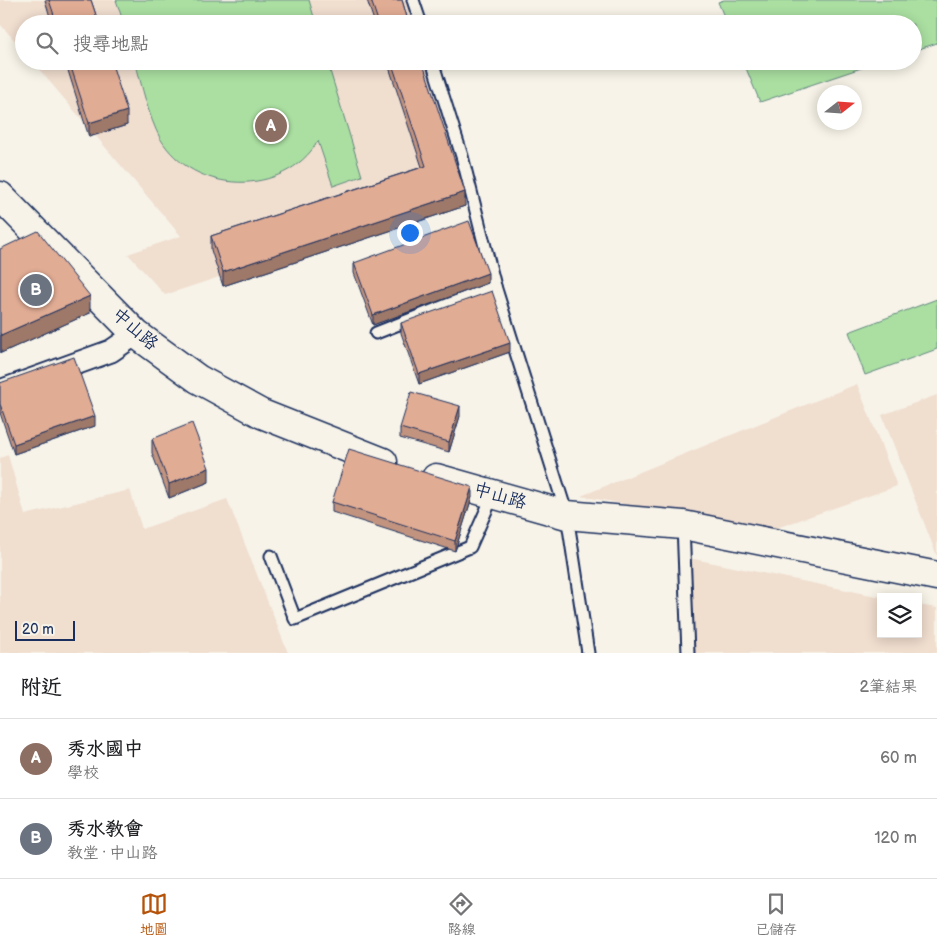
<!DOCTYPE html>
<html lang="zh-TW">
<meta charset="utf-8">
<style>
body{margin:0;font-family:"Balsamiq Sans","LXGW WenKai TC",sans-serif;background:#f2f2f2;color:#202124}
.controls{position:absolute;right:15px;bottom:15px;display:grid;overflow:hidden;border-radius:0px;box-shadow:0 2px 12px #0003}
.controls button{width:45px;height:45px;display:grid;place-items:center;padding:0;border:0;border-bottom:1px solid #e0e0e0;background:#fff;color:#202124;font:25px sans-serif}
.compass{position:absolute;left:817px;top:85px;width:45px;height:45px;border-radius:50%;background:#fff;box-shadow:0 2px 12px #0003;rotate:73deg}
.scale{position:absolute;left:15px;bottom:12px;width:60px;box-sizing:border-box;padding-left:5px;border:2px solid #1b2f5e;border-top:0;font-size:14px;line-height:18px;white-space:nowrap;color:#1b2f5e;-webkit-text-stroke:4px #f7f3e8;paint-order:stroke}
.you{position:absolute;left:409px;top:232px;width:18px;height:18px;margin:-12px;border:4px solid #fff;border-radius:50%;background:#1a73e8;box-shadow:0 0 0 8px #1a73e833}
.badge{display:grid;place-items:center;width:32px;height:32px;border-radius:50%;background:#b45309;color:#fff;font-size:16px;font-weight:700}
.pin{position:absolute;translate:-50% -50%;border:2px solid #fff;box-shadow:0 1px 5px #0006}
.list{margin:0;padding:0;list-style:none}
h2{display:flex;justify-content:space-between;align-items:center;height:65px;margin:0;padding:0 20px;font-size:21px}
h2 small{font-size:16px;font-weight:400;color:#757577}
.list li{display:grid;grid-template-columns:32px 1fr auto;gap:15px;align-items:center;box-sizing:border-box;height:80px;padding:0 20px;border-top:1px solid #e0e0e0}
.list b{display:block;font-size:19px;white-space:nowrap}
.list p{margin:0;font-size:16px;white-space:nowrap;color:#757577}
.list em{font-size:16px;font-style:normal;color:#757577}
.icon{flex:none;width:28px;height:28px;fill:none;stroke:currentColor;stroke-width:2;stroke-linecap:round;stroke-linejoin:round}
.map{position:relative;flex:none;width:937px;height:653px;overflow:hidden}
.search{position:absolute;background:#fff;box-shadow:0 2px 12px #0003;left:15px;right:15px;top:15px;height:55px;display:flex;align-items:center;gap:12px;box-sizing:border-box;padding:0 18px;border-radius:28px;color:#757577;font-size:19px}
.sheet{height:225px;background:#fff}
nav{display:flex;justify-content:space-around;align-items:center;box-sizing:border-box;height:70px;border-top:1px solid #e0e0e0;background:#fff;font-size:14px;color:#757577}
nav a{display:grid;justify-items:center;gap:2px}
nav .on{color:#b45309}
.map>svg:first-child{display:block}
</style>
<div class="map">
<svg width="937" height="653" viewBox="0 0 937 653">
<rect width="100%" height="100%" fill="#f7f3e8"/>
<filter id="ink" filterUnits="userSpaceOnUse"><feTurbulence type="fractalNoise" baseFrequency=".02" numOctaves="2"/><feDisplacementMap in="SourceGraphic" scale="10" xChannelSelector="R" yChannelSelector="G"/><feConvolveMatrix kernelMatrix="1 2 1 2 8 2 1 2 1" color-interpolation-filters="sRGB"/></filter>
<g filter="url(#ink)">
<g fill="#f0decf">
<path d="M 0,0 L 413,0 L 420,24 L 24,24 L 24,51 L 0,24 Z"/>
<path d="M 32,61 L 433,61 L 475,192 L 165,295 L 128,254 L 181,236 Z"/>
<path d="M 857,384 L 897,486 L 768,531 L 581,496 Z"/>
<path d="M 937,395 L 937,556 L 882,415 Z"/>
<path d="M 8,455 L 25,515 L 130,490 L 142,529 L 227,499 L 288,653 L 0,653 L 0,458 Z"/>
<path d="M 679,556 L 881,597 L 881,634 L 918,634 L 918,605 L 937,608 L 937,653 L 689,653 Z"/>
</g>
<g fill="#aadfa1" stroke="#628780">
<path d="M 116,0 L 309,0 L 316,24 L 124,24 Z"/>
<path d="M 724,0 L 937,0 L 937,43 L 913,51 L 913,24 L 727,24 L 718,2 Z"/>
<path d="M 135,61 L 327,61 L 362,176 L 333,186 L 318,141 C 284,198 193,195 160,138 C 148,115 142,86 135,61 Z"/>
<path d="M 743,61 L 882,61 L 760,102 Z"/>
<path d="M 937,299 L 937,349 L 865,375 L 849,332 Z"/>
</g>
<g fill="none" stroke-linecap="round" stroke-linejoin="round">
<defs>
<g id="service">
<path d="M 413,0 L 421,24"/>
<path d="M 432,61 L 462,156 L 495,286 L 567,515 L 588,653"/>
<path d="M 376,333 L 495,286"/>
<path d="M 683,525 L 688,653"/>
<path d="M 271,556 L 295,619 L 470,547 L 493,495"/>
</g>
<path id="minor" d="M 0,391 L 111,351 L 136,334"/>
<g id="tertiary">
<path d="M 0,196 L 136,334 L 198,379 L 262,414 L 383,462"/>
<path d="M 436,478 L 567,515 L 683,525 L 937,576"/>
</g>
</defs>
<use href="#service" stroke="#1b2f5e" stroke-width="15"/>
<use href="#minor" stroke="#1b2f5e" stroke-width="25"/>
<use href="#tertiary" stroke="#1b2f5e" stroke-width="31"/>
<use href="#service" stroke="#f7f3e8" stroke-width="11"/>
<use href="#minor" stroke="#f7f3e8" stroke-width="21"/>
<use href="#tertiary" stroke="#f7f3e8" stroke-width="28"/>
</g>
<g fill="#c2947f" stroke="#1b2f5e">
<path d="M 45,0 L 91,0 L 99,24 L 52,24 Z"/>
<path d="M 367,0 L 402,0 L 409,24 L 375,24 Z"/>
<path d="M 65,61 L 111,61 L 127,125 L 89,137 Z"/>
<path d="M 387,61 L 422,61 L 465,206 L 223,286 L 211,250 L 211,236 L 422,167 Z"/>
<path d="M 0,249 L 90,313 L 1,353 L 0,351 Z"/>
<path d="M 354,263 L 488,283 L 373,325 L 354,273 Z"/>
<path d="M 401,323 L 510,352 L 419,384 L 401,333 Z"/>
<path d="M 0,383 L 95,426 L 14,454 L 0,413 Z"/>
<path d="M 460,416 L 449,452 L 400,438 L 400,428 Z"/>
<path d="M 152,439 L 209,482 L 169,498 L 152,453 Z"/>
<path d="M 472,497 L 455,551 L 332,512 L 332,502 Z"/>
</g>
<g fill="#9e7868" stroke="#1b2f5e">
<path d="M 127,111 L 127,125 L 89,137 L 89,123 Z"/>
<path d="M 465,192 L 465,206 L 223,286 L 223,272 Z"/>
<path d="M 488,273 L 488,283 L 373,325 L 373,315 Z"/>
<path d="M 90,296 L 90,313 L 1,353 L 1,335 Z"/>
<path d="M 510,343 L 510,352 L 419,384 L 419,374 Z"/>
<path d="M 460,406 L 460,416 L 449,452 L 449,442 Z"/>
<path d="M 95,416 L 95,426 L 14,454 L 14,444 Z"/>
<path d="M 209,468 L 209,482 L 169,498 L 169,484 Z"/>
<path d="M 472,487 L 472,497 L 455,551 L 455,541 Z"/>
</g>
<g fill="#e1ac94" stroke="#1b2f5e">
<path d="M 49,0 L 91,0 L 99,24 L 57,24 Z"/>
<path d="M 371,0 L 402,0 L 409,24 L 379,24 Z"/>
<path d="M 69,61 L 111,61 L 127,111 L 89,123 Z"/>
<path d="M 391,61 L 422,61 L 465,192 L 223,272 L 211,236 L 426,166 Z"/>
<path d="M 469,221 L 488,273 L 373,315 L 354,263 Z"/>
<path d="M 38,231 L 90,296 L 1,335 L 0,333 L 0,249 Z"/>
<path d="M 492,291 L 510,343 L 419,374 L 401,323 Z"/>
<path d="M 74,357 L 95,416 L 14,444 L 0,404 L 0,383 Z"/>
<path d="M 411,392 L 460,406 L 449,442 L 400,428 Z"/>
<path d="M 192,423 L 209,468 L 169,484 L 152,439 Z"/>
<path d="M 349,449 L 472,487 L 455,541 L 332,502 Z"/>
</g>
</g>
<g text-anchor="middle" dominant-baseline="central" stroke-width="4" stroke-linejoin="round" paint-order="stroke">
<g font-size="18" fill="#1b2f5e" stroke="#f7f3e8">
<text transform="translate(135 329) rotate(41)">中山路</text>
<text transform="translate(500 496) rotate(16)">中山路</text>
</g>
</g>
</svg>
<div class="controls">
<button><svg class="icon" aria-label="layers" viewBox="0 0 24 24"><path d="M12 4l9 5-9 5-9-5zM3 14l9 5 9-5"/></svg></button>
</div>
<svg class="compass" viewBox="-18 -18 36 36"><path d="M0-13l5 13h-10z" fill="#e53935"/><path d="M0 13l5-13h-10z" fill="#757577"/></svg>
<div class="scale">20 m</div>
<div class="you"></div>
<div class="pin badge" style="left:271px;top:126px;background:#8d6e63">A</div>
<div class="pin badge" style="left:36px;top:290px;background:#6b7280">B</div>
<div class="search"><svg class="icon" aria-label="search" viewBox="0 0 24 24"><circle cx="10" cy="10" r="6"/><path d="M15 15l6 6"/></svg>搜尋地點</div>
</div>
<section class="sheet">
<h2>附近<small>2筆結果</small></h2>
<ul class="list">
<li><span class="badge" style="background:#8d6e63">A</span><div><b>秀水國中</b><p>學校</p></div><em>60 m</em></li>
<li><span class="badge" style="background:#6b7280">B</span><div><b>秀水教會</b><p>教堂 · 中山路</p></div><em>120 m</em></li>
</ul>
</section>
<nav>
<a class="on"><svg class="icon" aria-label="map" viewBox="0 0 24 24"><path d="M3 6l6-2 6 2 6-2v14l-6 2-6-2-6 2zM9 4v14M15 6v14"/></svg>地圖</a>
<a><svg class="icon" aria-label="directions" viewBox="0 0 24 24"><path d="M12 3l9 9-9 9-9-9zM9 14v-3h6M13 9l2 2-2 2"/></svg>路線</a>
<a><svg class="icon" aria-label="saved" viewBox="0 0 24 24"><path d="M7 4h10v16l-5-4-5 4z"/></svg>已儲存</a>
</nav>
